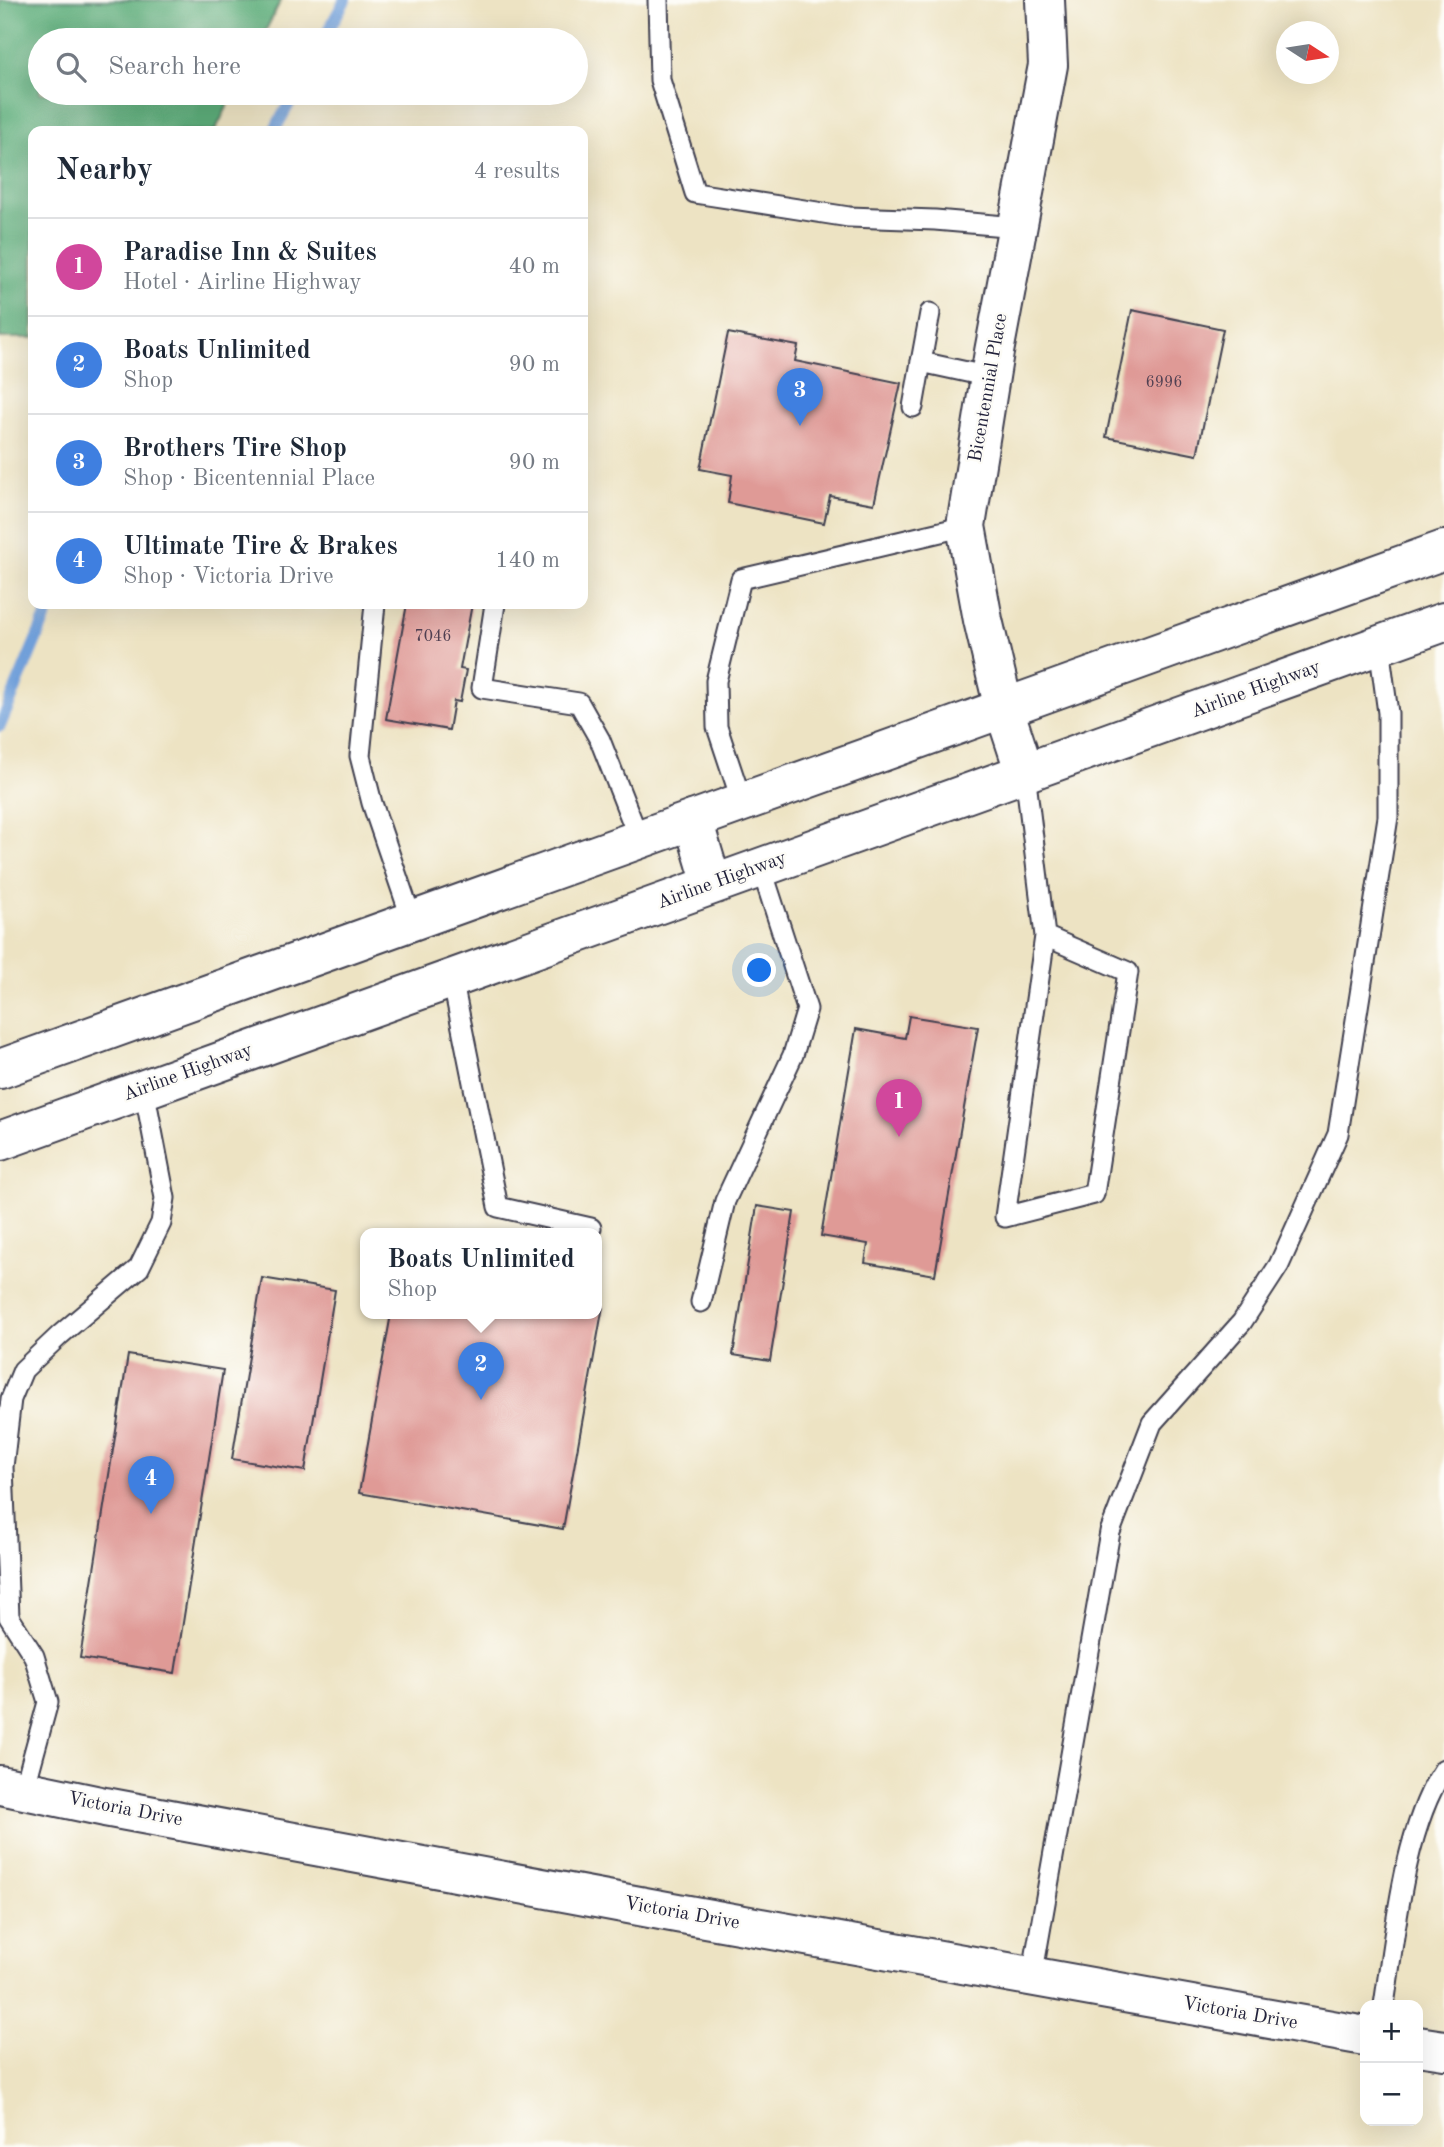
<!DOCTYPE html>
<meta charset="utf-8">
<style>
body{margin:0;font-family:"Old Standard TT",serif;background:#f6f6f7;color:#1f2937}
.controls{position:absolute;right:21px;bottom:21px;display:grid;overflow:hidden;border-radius:14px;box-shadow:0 7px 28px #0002}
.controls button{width:63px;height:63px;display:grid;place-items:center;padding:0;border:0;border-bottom:2px solid #e0e1e3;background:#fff;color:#1f2937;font:35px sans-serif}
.compass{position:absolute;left:1276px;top:21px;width:63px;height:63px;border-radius:50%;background:#fff;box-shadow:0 7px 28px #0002;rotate:102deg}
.you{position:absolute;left:760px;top:971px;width:24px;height:24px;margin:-18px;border:5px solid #fff;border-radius:50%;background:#1a73e8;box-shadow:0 0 0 10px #1a73e833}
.badge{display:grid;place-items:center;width:46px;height:46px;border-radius:50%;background:#c8321e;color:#fff;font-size:23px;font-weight:700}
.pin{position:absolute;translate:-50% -58px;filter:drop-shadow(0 2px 4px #0008)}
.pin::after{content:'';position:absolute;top:37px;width:24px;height:21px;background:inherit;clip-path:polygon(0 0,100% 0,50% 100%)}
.popup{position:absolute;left:360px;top:1228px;width:242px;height:91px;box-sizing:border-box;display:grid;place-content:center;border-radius:14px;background:#fff;filter:drop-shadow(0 2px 5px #0005);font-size:23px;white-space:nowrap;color:#747a83}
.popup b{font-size:26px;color:#1f2937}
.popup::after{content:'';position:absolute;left:50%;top:100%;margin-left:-14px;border:14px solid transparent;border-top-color:#fff}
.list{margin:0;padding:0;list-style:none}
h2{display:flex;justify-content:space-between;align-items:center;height:91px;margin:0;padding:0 28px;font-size:30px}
h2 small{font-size:23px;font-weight:400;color:#747a83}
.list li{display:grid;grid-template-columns:46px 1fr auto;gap:21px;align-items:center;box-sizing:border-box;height:98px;padding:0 28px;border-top:2px solid #e0e1e3}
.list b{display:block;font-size:26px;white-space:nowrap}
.list p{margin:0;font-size:23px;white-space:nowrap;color:#747a83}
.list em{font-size:23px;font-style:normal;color:#747a83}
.icon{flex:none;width:38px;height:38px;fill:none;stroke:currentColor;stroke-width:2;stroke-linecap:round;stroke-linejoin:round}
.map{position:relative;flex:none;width:1444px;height:2147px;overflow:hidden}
.search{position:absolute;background:#fff;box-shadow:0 7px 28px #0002;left:28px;top:28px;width:560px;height:77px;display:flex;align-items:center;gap:18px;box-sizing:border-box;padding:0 24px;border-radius:38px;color:#747a83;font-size:26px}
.panel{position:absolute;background:#fff;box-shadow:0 7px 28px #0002;left:28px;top:126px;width:560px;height:483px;border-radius:14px}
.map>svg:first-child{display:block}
</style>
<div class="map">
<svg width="1444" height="2147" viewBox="0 0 1444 2147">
<rect width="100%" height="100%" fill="#fdfcf7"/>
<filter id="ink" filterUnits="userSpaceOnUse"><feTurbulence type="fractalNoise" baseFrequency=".0143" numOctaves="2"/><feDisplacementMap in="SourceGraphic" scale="14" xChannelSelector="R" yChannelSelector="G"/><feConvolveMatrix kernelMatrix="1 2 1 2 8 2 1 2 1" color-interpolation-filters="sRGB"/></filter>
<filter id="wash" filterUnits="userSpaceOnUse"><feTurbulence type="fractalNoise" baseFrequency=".00686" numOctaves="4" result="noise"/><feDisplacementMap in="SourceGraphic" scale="28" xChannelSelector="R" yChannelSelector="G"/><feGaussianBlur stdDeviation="1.57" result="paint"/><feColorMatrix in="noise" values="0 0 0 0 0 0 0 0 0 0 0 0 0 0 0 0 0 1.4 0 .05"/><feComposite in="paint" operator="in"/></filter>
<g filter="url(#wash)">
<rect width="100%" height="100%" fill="#ede3c3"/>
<path fill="#5dad7a" stroke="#40685a" stroke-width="2" d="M 0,0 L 281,0 L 261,40 L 40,40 L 40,93 L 234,93 L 215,131 L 33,131 L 33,338 L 0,338 Z"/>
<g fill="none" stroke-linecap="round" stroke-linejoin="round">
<g stroke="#709fd9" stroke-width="12">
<path d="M 323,40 L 345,0"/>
<path d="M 274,131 L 295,93"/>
<path d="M 0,726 L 51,604"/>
</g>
</g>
<g id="blocks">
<g fill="#df9a96">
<path d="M 1132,310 L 1223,329 L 1197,455 L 1106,437 Z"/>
<path d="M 728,333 L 798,346 L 795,361 L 901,383 L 874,504 L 830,496 L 824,523 L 728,503 L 732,475 L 700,469 Z"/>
<path d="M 407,604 L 472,604 L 460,669 L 466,670 L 460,702 L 454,701 L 449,730 L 386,719 Z"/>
<path d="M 909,1016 L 978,1027 L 935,1275 L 865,1263 L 868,1244 L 821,1236 L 856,1029 L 905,1038 Z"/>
<path d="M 757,1206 L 794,1212 L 770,1361 L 733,1355 Z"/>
<path d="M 262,1278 L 335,1290 L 305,1471 L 232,1459 Z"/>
<path d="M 596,1305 L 603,1306 L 563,1529 L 359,1493 L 391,1314 L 596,1314 Z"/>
<path d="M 128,1355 L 223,1370 L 175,1673 L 80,1658 Z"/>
</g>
</g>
</g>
<g filter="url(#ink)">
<use href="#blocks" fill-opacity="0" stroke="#403f4f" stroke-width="2"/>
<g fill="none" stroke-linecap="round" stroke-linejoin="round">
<defs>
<g id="lane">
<path d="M 658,0 L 660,80 L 695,193 L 849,217 L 935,220 L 1017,227"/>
<path d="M 921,362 L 930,313"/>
<path d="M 913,407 L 921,362 L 990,377"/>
<path d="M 375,604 L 360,756 L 372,803 L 412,920"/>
<path d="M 495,604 L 482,688 L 579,703 L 600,740 L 639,839"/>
<path d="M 1025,773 L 1045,936 L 1005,1217 L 1094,1194 L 1128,972 L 1045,936"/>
<path d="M 742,802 L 717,727 L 716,681 L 741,579 L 966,526"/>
<path d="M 452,978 L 498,1207 L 591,1228"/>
<path d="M 701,1302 L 725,1201 L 793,1055 L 807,1009 L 761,867"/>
<path d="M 24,1790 L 48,1702 L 34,1656 L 9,1617 L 3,1467 L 11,1399 L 23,1370 L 60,1335 L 139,1268 L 161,1223 L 165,1198 L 144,1089"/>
<path d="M 1032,1977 L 1110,1532 L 1152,1423 L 1242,1322 L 1279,1265 L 1338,1134 L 1388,817 L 1388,713 L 1379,646"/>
<path d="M 1384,2005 C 1395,1934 1404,1828 1444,1769"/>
</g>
<g id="street">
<path d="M 1025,773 L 1004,709 L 983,620 L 966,526 L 994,352 L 1048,65 L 1045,0"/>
<path d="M 0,1785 L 105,1807 L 677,1913 L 1365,2036"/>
<path d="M 1418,2046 L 1444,2050"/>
</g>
<g id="highway">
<path d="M 693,820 L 712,884"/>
<path d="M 0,1069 L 1444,550"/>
<path d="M 0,1141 L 1444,622"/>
</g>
</defs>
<use href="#lane" stroke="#403f4f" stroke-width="23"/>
<use href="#street" stroke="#403f4f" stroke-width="42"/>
<use href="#highway" stroke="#403f4f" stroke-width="42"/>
<use href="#lane" stroke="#fff" stroke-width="19"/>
<use href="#street" stroke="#fff" stroke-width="38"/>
<use href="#highway" stroke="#fff" stroke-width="38"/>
</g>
</g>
<g text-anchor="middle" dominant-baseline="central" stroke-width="5" stroke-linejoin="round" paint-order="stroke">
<g font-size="16" fill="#514052">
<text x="1164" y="383">6996</text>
<text x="433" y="637">7046</text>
</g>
<g font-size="19" fill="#22223b" stroke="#fdfcf7">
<text transform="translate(989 388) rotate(-80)">Bicentennial Place</text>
<text transform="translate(1256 690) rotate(-20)">Airline Highway</text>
<text transform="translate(722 881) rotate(-20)">Airline Highway</text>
<text transform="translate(188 1073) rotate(-20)">Airline Highway</text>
<text transform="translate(125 1810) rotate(11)">Victoria Drive</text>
<text transform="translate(682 1914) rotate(10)">Victoria Drive</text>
<text transform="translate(1240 2014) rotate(10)">Victoria Drive</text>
</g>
</g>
</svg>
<div class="controls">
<button>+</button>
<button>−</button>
</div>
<svg class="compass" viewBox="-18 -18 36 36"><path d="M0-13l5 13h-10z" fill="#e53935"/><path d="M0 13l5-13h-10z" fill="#747a83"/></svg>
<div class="you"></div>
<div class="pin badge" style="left:899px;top:1137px;background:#d1479c">1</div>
<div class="pin badge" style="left:481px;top:1400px;background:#3f7fe0">2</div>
<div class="popup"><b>Boats Unlimited</b>Shop</div>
<div class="pin badge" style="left:800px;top:426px;background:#3f7fe0">3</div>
<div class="pin badge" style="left:151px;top:1514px;background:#3f7fe0">4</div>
<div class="search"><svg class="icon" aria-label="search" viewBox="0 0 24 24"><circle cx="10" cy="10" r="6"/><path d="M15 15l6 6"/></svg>Search here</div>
<section class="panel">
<h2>Nearby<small>4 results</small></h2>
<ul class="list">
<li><span class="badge" style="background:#d1479c">1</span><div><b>Paradise Inn &amp; Suites</b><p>Hotel · Airline Highway</p></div><em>40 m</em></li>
<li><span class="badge" style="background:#3f7fe0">2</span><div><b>Boats Unlimited</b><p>Shop</p></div><em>90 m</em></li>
<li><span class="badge" style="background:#3f7fe0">3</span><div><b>Brothers Tire Shop</b><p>Shop · Bicentennial Place</p></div><em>90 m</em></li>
<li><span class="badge" style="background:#3f7fe0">4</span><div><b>Ultimate Tire &amp; Brakes</b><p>Shop · Victoria Drive</p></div><em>140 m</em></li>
</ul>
</section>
</div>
